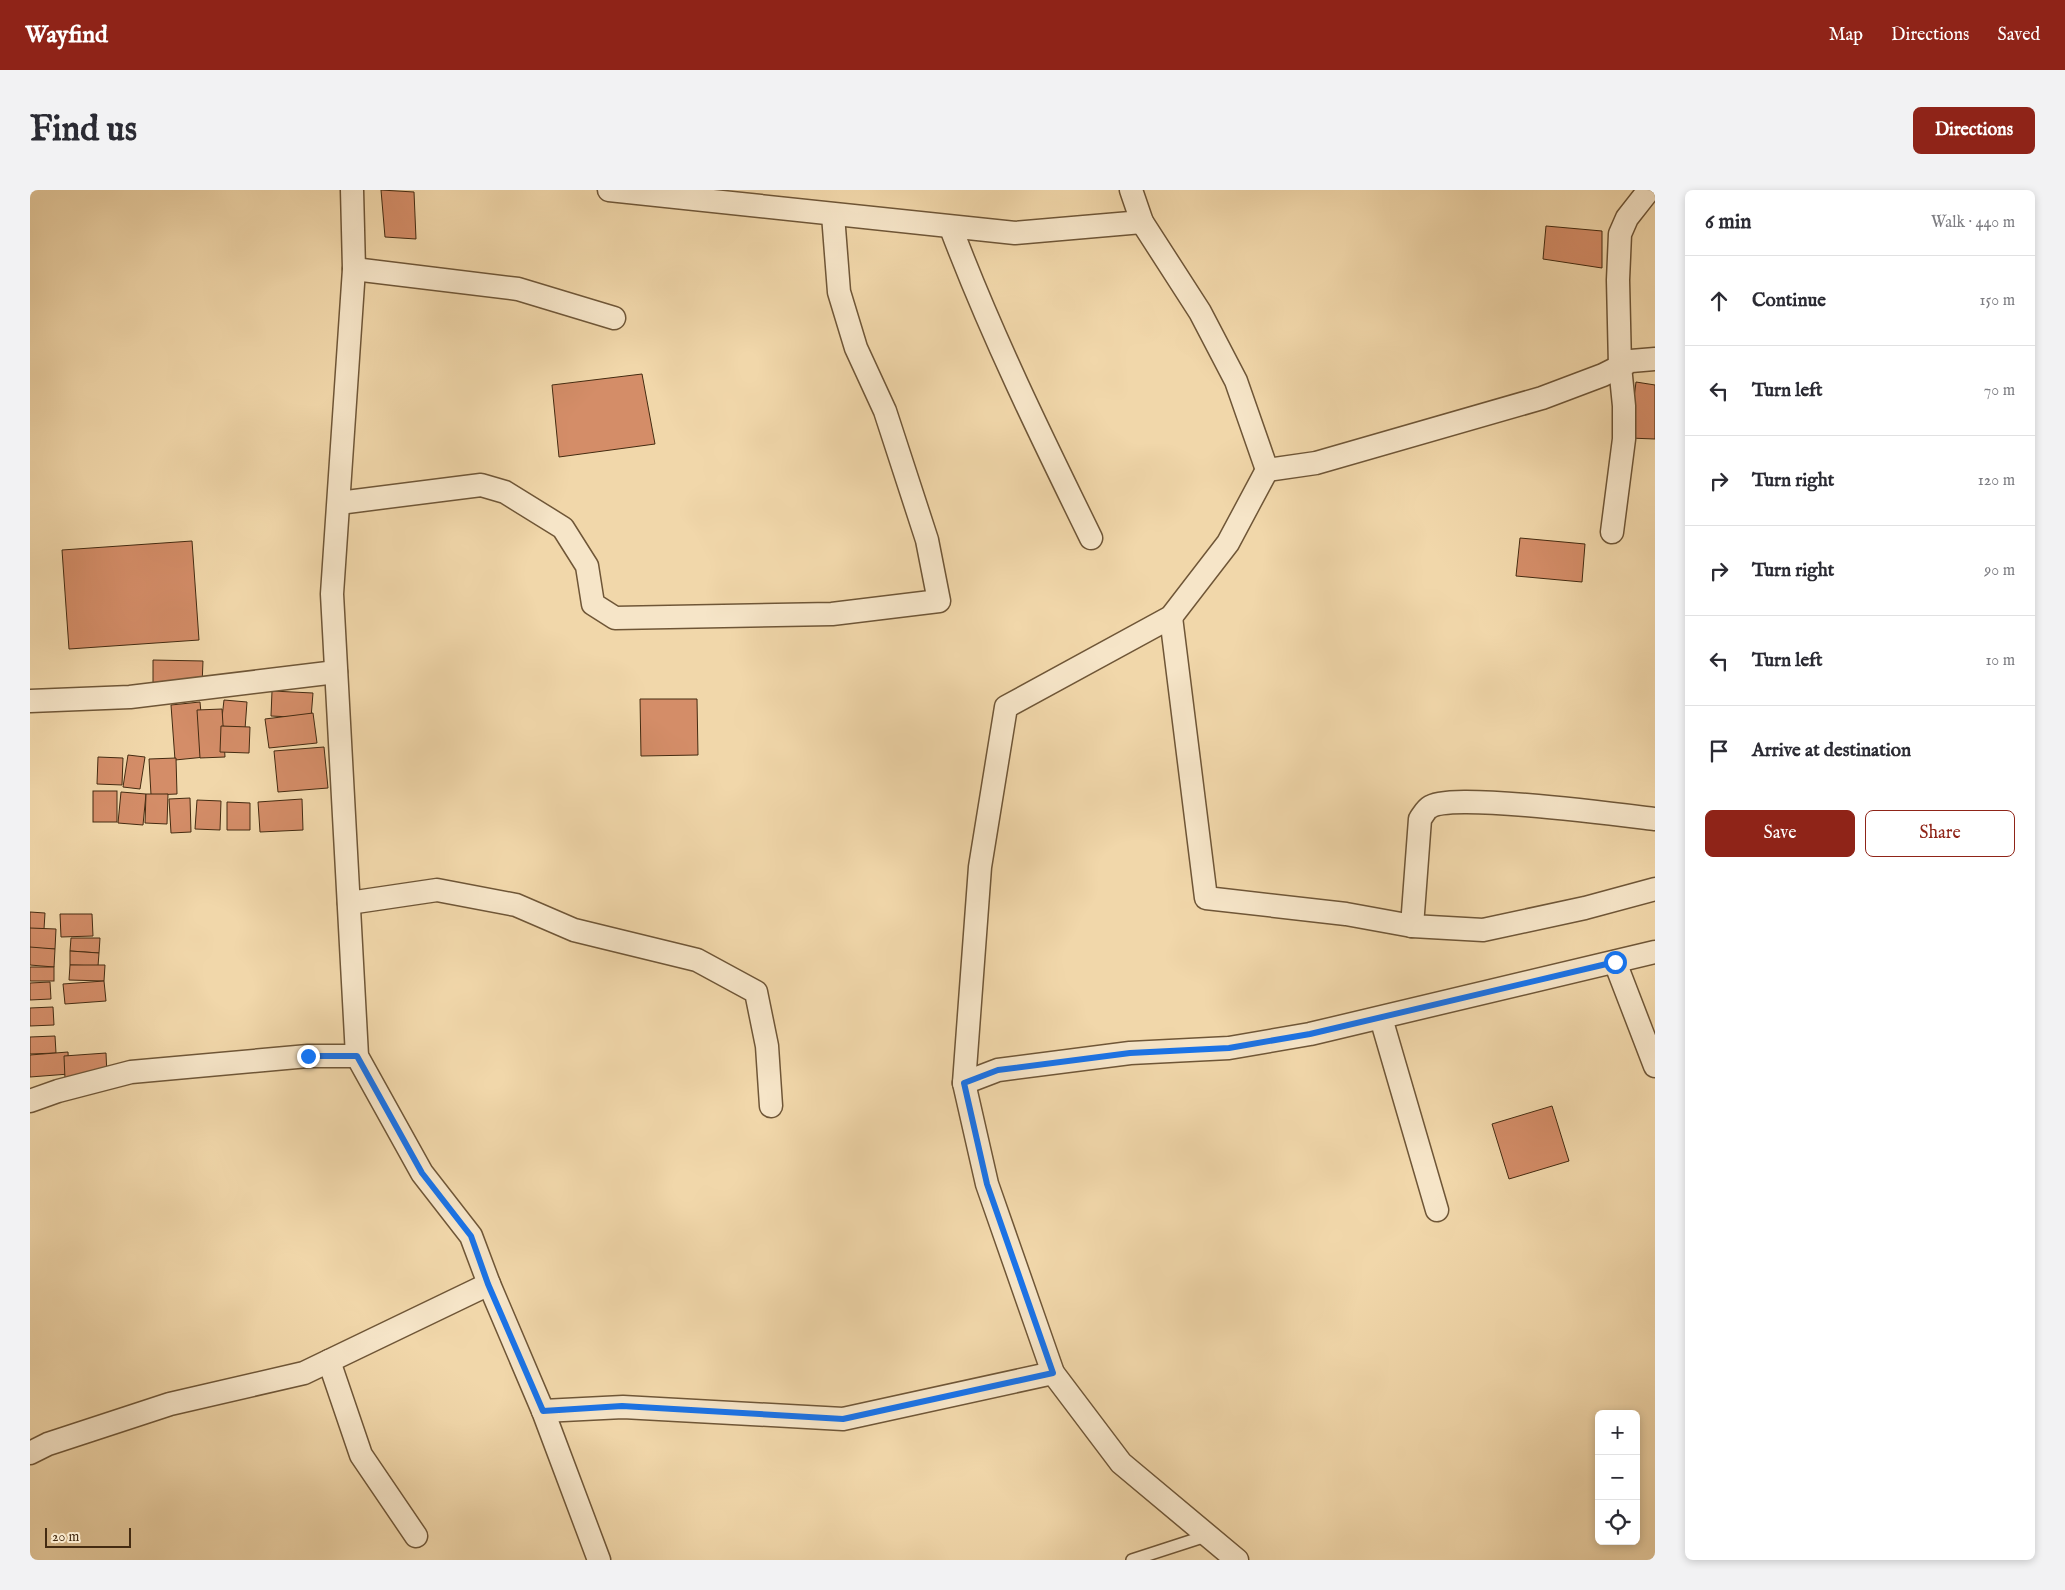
<!DOCTYPE html>
<meta charset="utf-8">
<style>
body{margin:0;font-family:"IM FELL English",serif;background:#f2f2f3;color:#2b2b33}
.controls{position:absolute;right:15px;bottom:15px;display:grid;overflow:hidden;border-radius:8px;box-shadow:0 2px 8px #0003}
.controls button{width:45px;height:45px;display:grid;place-items:center;padding:0;border:0;border-bottom:1px solid #e1e1e2;background:#fff;color:#2b2b33;font:25px sans-serif}
.scale{position:absolute;left:15px;bottom:12px;width:86px;box-sizing:border-box;padding-left:5px;border:2px solid #442b11;border-top:0;font-size:14px;line-height:18px;white-space:nowrap;color:#442b11;-webkit-text-stroke:4px #f6e5c8;paint-order:stroke}
.stop{position:absolute;width:15px;height:15px;margin:-11px;border:4px solid #1a73e8;border-radius:50%;background:#fff}
.stop.end{background:#1a73e8;border-color:#fff;box-shadow:0 1px 5px #0008}
.list{margin:0;padding:0;list-style:none}
h2{display:flex;justify-content:space-between;align-items:center;height:65px;margin:0;padding:0 20px;font-size:21px}
h2 small{font-size:16px;font-weight:400;color:#7c7c81}
.list li{display:grid;grid-template-columns:32px 1fr auto;gap:15px;align-items:center;box-sizing:border-box;height:90px;padding:0 20px;border-top:1px solid #e1e1e2}
.list b{display:block;font-size:19px;white-space:nowrap}
.list em{font-size:16px;font-style:normal;color:#7c7c81}
.actions{display:flex;gap:10px;padding:15px 20px}
.actions a{flex:1;padding:11px 0;border:1px solid #8f2418;border-radius:8px;text-align:center;font-size:18px;color:#8f2418}
.actions .main{background:#8f2418;color:#fff}
.icon{flex:none;width:28px;height:28px;fill:none;stroke:currentColor;stroke-width:2;stroke-linecap:round;stroke-linejoin:round}
.map{position:relative;flex:none;width:1625px;height:1370px;overflow:hidden;border-radius:8px}
header{display:flex;align-items:center;gap:30px;box-sizing:border-box;height:70px;padding:0 25px;background:#8f2418;color:#fff}
header strong{font-size:24px}
nav{display:flex;gap:28px;margin-inline-start:auto;font-size:18px}
.intro{display:flex;align-items:center;justify-content:space-between;box-sizing:border-box;height:120px;padding:0 30px}
h1{margin:0;font-size:35px}
.button{padding:12px 22px;border-radius:8px;background:#8f2418;color:#fff;font-size:18px;font-weight:700}
main{display:flex;gap:30px;padding:0 30px}
aside{flex:1;background:#fff;border-radius:8px;box-shadow:0 2px 8px #0003}
.map>svg:first-child{display:block}
</style>
<header>
<strong>Wayfind</strong>
<nav><a>Map</a><a>Directions</a><a>Saved</a></nav>
</header>
<div class="intro"><h1>Find us</h1><a class="button">Directions</a></div>
<main>
<div class="map">
<svg width="1625" height="1370" viewBox="0 0 1625 1370">
<rect width="100%" height="100%" fill="#f1d7aa"/>
<filter id="stains"><feTurbulence type="fractalNoise" baseFrequency=".004" numOctaves="4"/><feColorMatrix values="0 0 0 0 .2 0 0 0 0 .09 0 0 0 0 .02 0 0 0 .5 -.17"/></filter>
<radialGradient id="worn" r=".72"><stop offset=".6" stop-color="#630" stop-opacity="0"/><stop offset="1" stop-color="#630" stop-opacity=".3"/></radialGradient>
<g fill="#d48d68" stroke="#442b11">
<path d="M 351,0 L 384,2 L 386,49 L 355,47 Z"/>
<path d="M 1516,36 L 1572,41 L 1572,78 L 1513,69 Z"/>
<path d="M 612,184 L 625,254 L 529,267 L 522,195 Z"/>
<path d="M 1606,192 L 1625,195 L 1625,249 L 1599,248 Z"/>
<path d="M 1490,348 L 1555,354 L 1552,392 L 1486,386 Z"/>
<path d="M 162,351 L 169,450 L 39,459 L 32,360 Z"/>
<path d="M 123,470 L 173,471 L 172,495 L 123,494 Z"/>
<path d="M 242,501 L 283,503 L 281,528 L 241,526 Z"/>
<path d="M 610,509 L 667,509 L 668,565 L 611,566 Z"/>
<path d="M 194,510 L 217,512 L 215,539 L 191,536 Z"/>
<path d="M 170,512 L 175,567 L 145,570 L 141,515 Z"/>
<path d="M 192,519 L 195,567 L 170,568 L 167,520 Z"/>
<path d="M 283,523 L 287,553 L 239,558 L 235,529 Z"/>
<path d="M 191,536 L 220,537 L 219,563 L 190,562 Z"/>
<path d="M 294,557 L 298,598 L 248,602 L 244,561 Z"/>
<path d="M 98,565 L 115,567 L 110,599 L 93,597 Z"/>
<path d="M 68,567 L 93,568 L 92,595 L 67,594 Z"/>
<path d="M 146,568 L 147,604 L 121,605 L 119,569 Z"/>
<rect x="63" y="601" width="24" height="31"/>
<path d="M 91,602 L 116,604 L 113,635 L 88,633 Z"/>
<path d="M 116,604 L 138,604 L 137,634 L 115,633 Z"/>
<path d="M 160,608 L 161,642 L 141,643 L 139,609 Z"/>
<path d="M 272,609 L 273,640 L 230,642 L 228,612 Z"/>
<path d="M 167,610 L 191,611 L 190,640 L 165,639 Z"/>
<path d="M 197,612 L 220,613 L 220,640 L 197,640 Z"/>
<path d="M 0,722 L 15,723 L 14,739 L 0,739 Z"/>
<path d="M 30,724 L 62,724 L 63,746 L 31,747 Z"/>
<path d="M 0,738 L 26,739 L 25,759 L 0,758 Z"/>
<path d="M 41,748 L 70,748 L 69,763 L 40,761 Z"/>
<path d="M 0,757 L 25,759 L 24,777 L 0,775 Z"/>
<path d="M 40,761 L 69,763 L 68,776 L 40,775 Z"/>
<path d="M 40,775 L 75,775 L 74,791 L 39,790 Z"/>
<rect x="0" y="777" width="24" height="14"/>
<path d="M 74,791 L 76,811 L 35,814 L 33,794 Z"/>
<path d="M 20,792 L 21,809 L 0,810 L 0,793 Z"/>
<path d="M 23,817 L 24,835 L 0,836 L 0,818 Z"/>
<path d="M 25,846 L 26,863 L 0,864 L 0,847 Z"/>
<path d="M 38,862 L 39,884 L 0,887 L 0,865 Z"/>
<path d="M 76,863 L 77,886 L 35,889 L 34,866 Z"/>
<path d="M 1522,916 L 1539,971 L 1479,989 L 1462,934 Z"/>
</g>
<g fill="none" stroke-linecap="round" stroke-linejoin="round">
<defs>
<path id="service" d="M 1102,1370 L 1179,1345"/>
<g id="minor">
<path d="M 322,0 L 324,79 L 302,404 L 327,866 L 392,983 L 441,1046 L 459,1094 L 513,1221 L 569,1370"/>
<path d="M 579,0 L 985,43 L 1112,32"/>
<path d="M 1101,0 L 1112,32 L 1170,122 L 1206,191 L 1237,280 L 1286,273 L 1512,208 L 1573,185 L 1601,171 L 1625,169"/>
<path d="M 921,38 C 961,144 1011,246 1061,348"/>
<path d="M 324,79 L 488,99 L 584,128"/>
<path d="M 309,313 L 451,295 L 475,302 L 533,338 L 557,376 L 563,414 L 585,428 L 802,424 L 909,411 L 897,350 L 855,221 L 826,158 L 809,102 L 803,25"/>
<path d="M 1582,342 L 1594,249 L 1594,216 L 1590,176 L 1588,90 L 1590,44 L 1597,28 L 1619,0"/>
<path d="M 1141,427 L 1176,708 L 1316,724 L 1382,736"/>
<path d="M 0,511 L 100,507 L 306,482"/>
<path d="M 1625,629 C 1592,625 1419,602 1400,617 C 1396,619 1393,625 1390,629 L 1382,736 L 1453,740 L 1555,718 L 1625,699"/>
<path d="M 319,713 L 407,700 L 486,715 L 544,740 L 667,770 L 726,802 L 737,856 L 741,916"/>
<path d="M 1585,772 L 1625,876"/>
<path d="M 1351,828 L 1407,1020"/>
<path d="M 934,893 L 968,880 L 1100,863 L 1199,858 L 1280,844 L 1625,762"/>
<path d="M 0,911 L 28,901 L 101,882 L 278,866 L 327,866"/>
<path d="M 299,1171 L 331,1265 L 386,1346"/>
<path d="M 513,1221 L 593,1217 L 813,1229 L 1023,1183"/>
<path d="M 0,1263 L 18,1254 L 140,1214 L 274,1183 L 459,1094"/>
<path d="M 1207,1370 L 1091,1273 L 1023,1183 L 957,994 L 934,893 L 950,677 L 976,517 L 1141,427 L 1198,353 L 1237,280"/>
</g>
</defs>
<use href="#service" stroke="#6f5637" stroke-width="14"/>
<use href="#minor" stroke="#6f5637" stroke-width="25"/>
<use href="#service" stroke="#f6e5c8" stroke-width="11"/>
<use href="#minor" stroke="#f6e5c8" stroke-width="22"/>
</g>
<g fill="none" stroke-linecap="round" stroke-linejoin="round">
<path stroke="#1a73e8" stroke-width="6" d="M 278,866 L 327,866 L 392,983 L 441,1046 L 458,1094 L 513,1221 L 592,1216 L 813,1229 L 1023,1183 L 957,994 L 934,893 L 968,880 L 1100,863 L 1199,858 L 1280,844 L 1585,772"/>
</g>
<rect width="100%" height="100%" filter="url(#stains)"/>
<rect width="100%" height="100%" fill="url(#worn)"/>
</svg>
<div class="controls">
<button>+</button>
<button>−</button>
<button><svg class="icon" aria-label="locate" viewBox="0 0 24 24"><circle cx="12" cy="12" r="6"/><path d="M12 2v4M12 18v4M2 12h4M18 12h4"/></svg></button>
</div>
<div class="scale">20 m</div>
<div class="stop" style="left:1585px;top:772px"></div>
<div class="stop end" style="left:278px;top:866px"></div>
</div>
<aside>
<h2>6 min<small>Walk · 440 m</small></h2>
<ul class="list">
<li><svg class="icon" aria-label="ahead" viewBox="0 0 24 24"><path d="M12 20V5M6 11l6-6 6 6"/></svg><div><b>Continue</b></div><em>150 m</em></li>
<li><svg class="icon" aria-label="left" viewBox="0 0 24 24"><path d="M17 20v-9H6M10 6l-5 5 5 5"/></svg><div><b>Turn left</b></div><em>70 m</em></li>
<li><svg class="icon" aria-label="right" viewBox="0 0 24 24"><path d="M7 20v-9h11M14 6l5 5-5 5"/></svg><div><b>Turn right</b></div><em>120 m</em></li>
<li><svg class="icon" aria-label="right" viewBox="0 0 24 24"><path d="M7 20v-9h11M14 6l5 5-5 5"/></svg><div><b>Turn right</b></div><em>90 m</em></li>
<li><svg class="icon" aria-label="left" viewBox="0 0 24 24"><path d="M17 20v-9H6M10 6l-5 5 5 5"/></svg><div><b>Turn left</b></div><em>10 m</em></li>
<li><svg class="icon" aria-label="arrive" viewBox="0 0 24 24"><path d="M6 21V4h12l-3 4 3 4H6"/></svg><div><b>Arrive at destination</b></div></li>
</ul>
<div class="actions"><a class="main">Save</a><a>Share</a></div>
</aside>
</main>
